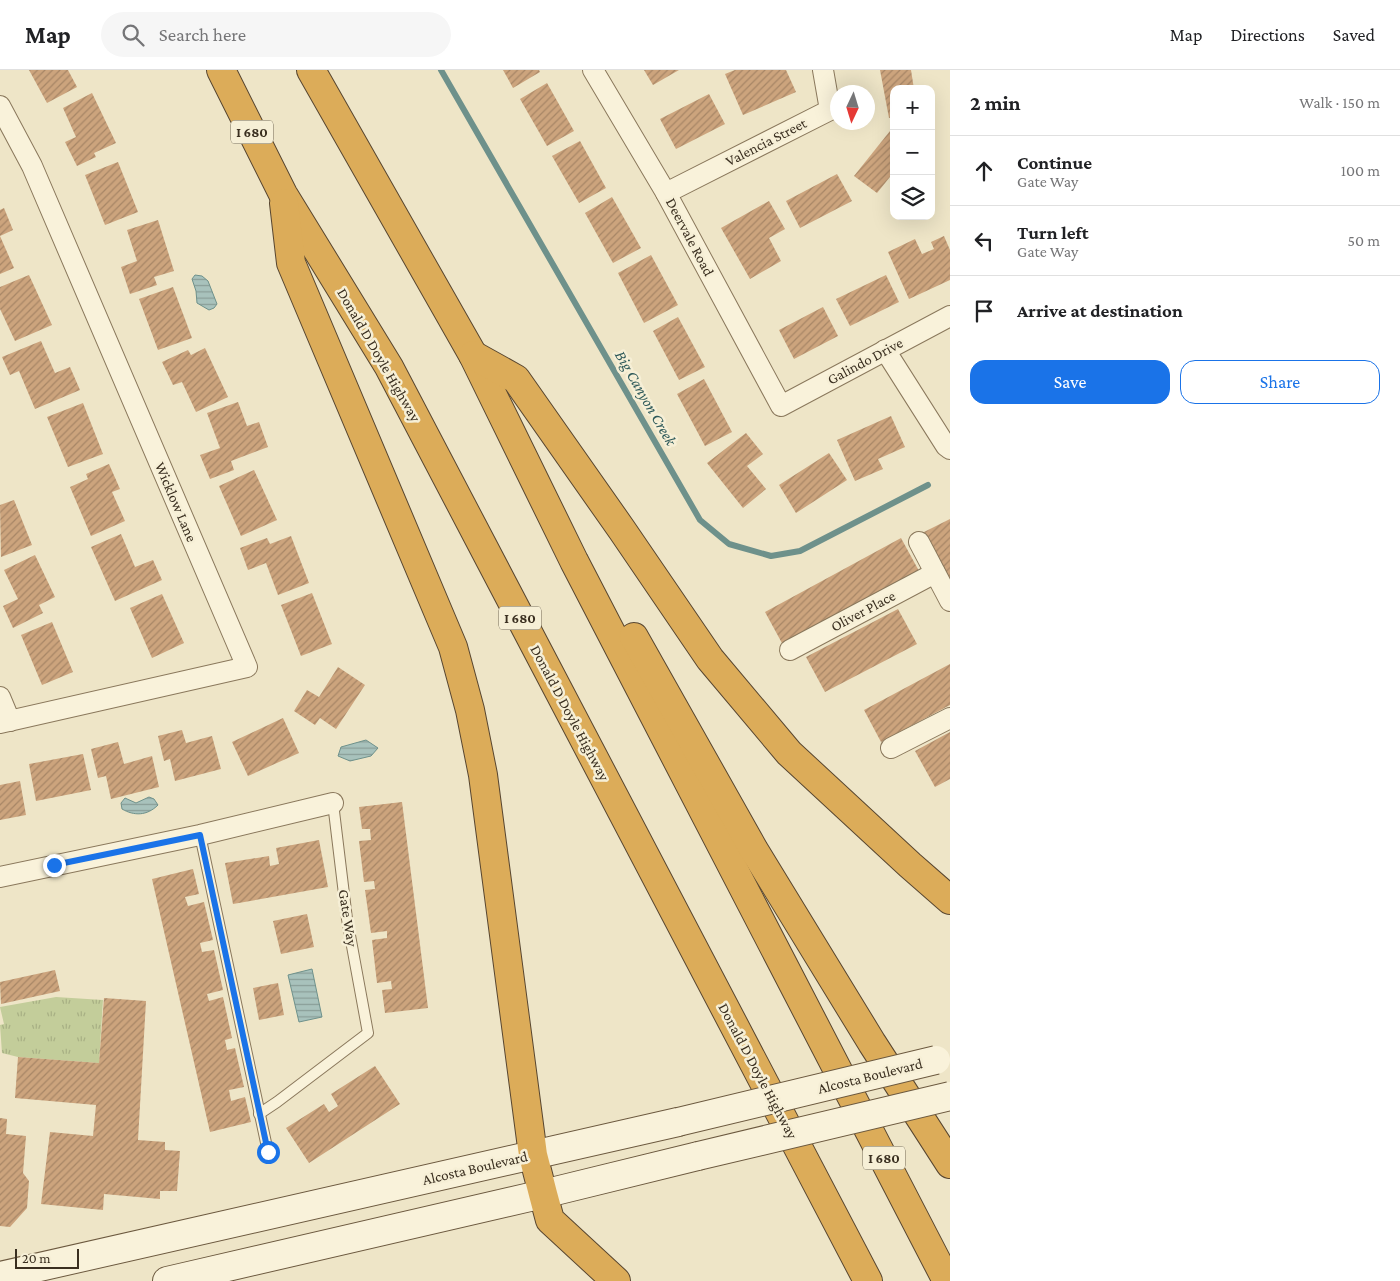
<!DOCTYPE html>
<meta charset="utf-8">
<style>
body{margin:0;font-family:"Crimson Pro",serif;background:#f6f6f6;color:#202124}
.controls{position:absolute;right:15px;top:15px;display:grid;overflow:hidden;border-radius:10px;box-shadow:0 5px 20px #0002}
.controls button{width:45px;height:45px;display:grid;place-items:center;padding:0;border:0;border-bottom:1px solid #e0e0e0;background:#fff;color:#202124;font:25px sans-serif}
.compass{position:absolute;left:830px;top:15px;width:45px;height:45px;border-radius:50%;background:#fff;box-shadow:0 5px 20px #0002;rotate:184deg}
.scale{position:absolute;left:15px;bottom:12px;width:64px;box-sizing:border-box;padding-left:5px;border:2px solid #3a2f20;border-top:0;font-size:14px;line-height:18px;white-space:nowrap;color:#3a2f20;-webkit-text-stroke:4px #f6efd6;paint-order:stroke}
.stop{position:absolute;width:15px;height:15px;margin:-11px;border:4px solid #1a73e8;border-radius:50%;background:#fff}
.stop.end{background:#1a73e8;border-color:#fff;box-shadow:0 1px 5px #0008}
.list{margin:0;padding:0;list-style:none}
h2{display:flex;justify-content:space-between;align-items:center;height:65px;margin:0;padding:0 20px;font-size:21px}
h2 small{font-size:16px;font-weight:400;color:#757577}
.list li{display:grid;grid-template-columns:32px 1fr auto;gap:15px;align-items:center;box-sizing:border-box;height:70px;padding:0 20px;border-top:1px solid #e0e0e0}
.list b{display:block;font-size:19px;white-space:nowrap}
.list p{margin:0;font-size:16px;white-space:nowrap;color:#757577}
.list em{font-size:16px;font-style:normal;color:#757577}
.actions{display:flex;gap:10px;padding:15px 20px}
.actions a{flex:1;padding:11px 0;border:1px solid #1a73e8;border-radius:15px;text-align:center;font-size:18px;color:#1a73e8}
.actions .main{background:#1a73e8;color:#fff}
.icon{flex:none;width:28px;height:28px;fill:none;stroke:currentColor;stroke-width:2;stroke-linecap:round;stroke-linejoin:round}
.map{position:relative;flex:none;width:950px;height:1211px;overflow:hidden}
header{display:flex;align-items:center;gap:30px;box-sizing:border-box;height:70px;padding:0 25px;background:#fff;border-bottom:1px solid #e0e0e0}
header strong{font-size:24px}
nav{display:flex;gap:28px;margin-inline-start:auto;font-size:18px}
.search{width:350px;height:45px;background:#f6f6f6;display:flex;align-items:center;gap:12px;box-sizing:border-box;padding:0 18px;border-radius:28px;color:#757577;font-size:19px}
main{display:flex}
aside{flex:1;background:#fff}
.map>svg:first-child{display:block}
</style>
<header>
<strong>Map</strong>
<div class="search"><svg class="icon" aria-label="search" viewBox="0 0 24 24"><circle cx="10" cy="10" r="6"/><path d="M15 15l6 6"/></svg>Search here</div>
<nav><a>Map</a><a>Directions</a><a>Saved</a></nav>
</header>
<main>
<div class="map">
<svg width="950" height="1211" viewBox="0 0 950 1211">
<defs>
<pattern id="grass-tufts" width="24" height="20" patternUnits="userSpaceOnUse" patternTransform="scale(1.25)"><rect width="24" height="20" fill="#c3cd9a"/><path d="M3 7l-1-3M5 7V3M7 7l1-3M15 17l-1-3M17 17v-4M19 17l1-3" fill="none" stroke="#a8b084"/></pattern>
<pattern id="water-rules" width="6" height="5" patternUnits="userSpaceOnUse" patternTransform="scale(1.25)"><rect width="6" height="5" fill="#a8c2bc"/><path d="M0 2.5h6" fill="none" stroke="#8a9e98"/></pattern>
<pattern id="building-hatch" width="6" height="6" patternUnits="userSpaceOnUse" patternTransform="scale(1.25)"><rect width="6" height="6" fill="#cca47d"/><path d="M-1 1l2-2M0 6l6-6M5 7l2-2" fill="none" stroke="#a78666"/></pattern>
</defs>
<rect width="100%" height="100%" fill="#eee5c7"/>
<path fill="url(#grass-tufts)" d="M 56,927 L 103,930 L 99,993 L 18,987 L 2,983 L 0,955 L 4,954 L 0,937 Z"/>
<g fill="url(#water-rules)" stroke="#6e918b">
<path d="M 195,205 L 202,206 L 208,211 L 217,234 L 214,238 L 209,240 L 197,233 L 196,221 L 192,209 Z"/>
<path d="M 366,670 L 378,678 L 371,686 L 350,691 L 338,686 L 341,677 Z"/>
<path d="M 149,727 L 154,729 L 158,735 C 147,746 134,746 122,739 L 121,733 L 125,728 L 136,733 Z"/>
<path d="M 312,899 L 322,947 L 299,952 L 288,905 Z"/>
</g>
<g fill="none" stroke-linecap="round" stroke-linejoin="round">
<path stroke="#6e918b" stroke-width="6" d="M 441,0 L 700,450 L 729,474 L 771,486 L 800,481 L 928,415"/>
</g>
<g fill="url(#building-hatch)">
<path d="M 29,0 L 68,0 L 77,17 L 47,33 Z"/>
<path d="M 503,0 L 539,0 L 540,2 L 513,18 Z"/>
<path d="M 644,0 L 679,0 L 653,15 Z"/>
<path d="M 735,0 L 786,0 L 796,22 L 743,45 L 725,4 Z"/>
<path d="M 880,0 L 911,0 L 914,19 L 894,19 L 894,47 L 889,48 Z"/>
<path d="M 547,13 L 574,61 L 547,76 L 520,29 Z"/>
<path d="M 92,23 L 116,73 L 94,83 L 96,87 L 77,96 L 65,72 L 76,67 L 63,38 Z"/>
<path d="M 709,24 L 725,54 L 676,79 L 660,49 Z"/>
<path d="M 890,61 L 894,64 L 894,102 L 877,123 L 854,106 Z"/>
<path d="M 580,71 L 606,118 L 579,133 L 552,86 Z"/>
<path d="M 118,92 L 138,142 L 105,155 L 85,105 Z"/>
<path d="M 837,104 L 852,131 L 800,158 L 786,131 Z"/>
<path d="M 612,127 L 641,178 L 613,193 L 585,143 Z"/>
<path d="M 769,131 L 785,159 L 769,168 L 781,191 L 750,209 L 721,158 Z"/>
<path d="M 4,138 L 13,160 L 0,166 L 0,140 Z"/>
<path d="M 158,150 L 174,201 L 154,207 L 157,215 L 130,224 L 121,197 L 137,191 L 127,160 Z"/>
<path d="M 0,166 L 14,198 L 0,204 Z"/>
<path d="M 944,166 L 950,180 L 950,210 L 909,229 L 888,182 L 915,169 L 922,184 L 934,179 L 931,172 Z"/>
<path d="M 651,185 L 678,235 L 644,253 L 618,203 Z"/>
<path d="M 29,205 L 52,255 L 15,271 L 0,239 L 0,217 Z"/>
<path d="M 886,205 L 899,232 L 850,256 L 836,229 Z"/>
<path d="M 173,217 L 192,268 L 158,280 L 139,229 Z"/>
<path d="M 823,237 L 838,266 L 794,289 L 779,260 Z"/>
<path d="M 678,247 L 705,297 L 679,310 L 653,261 Z"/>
<path d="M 41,271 L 55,303 L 70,297 L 80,320 L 35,339 L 19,301 L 10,305 L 2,287 Z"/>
<path d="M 205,278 L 228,327 L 196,342 L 182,312 L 173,315 L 162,292 L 188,280 L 191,285 Z"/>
<path d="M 704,309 L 732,362 L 705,376 L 677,324 Z"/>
<path d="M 238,332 L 247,356 L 259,352 L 268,377 L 231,391 L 234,400 L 210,409 L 200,385 L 220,378 L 207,343 Z"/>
<path d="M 83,333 L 103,384 L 68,397 L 47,347 Z"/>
<path d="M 891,346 L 905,377 L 878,389 L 883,399 L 855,411 L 837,370 Z"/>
<path d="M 746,363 L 763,384 L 747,396 L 766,419 L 743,438 L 707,393 Z"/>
<path d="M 829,383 L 847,410 L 796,443 L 779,415 Z"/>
<path d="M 109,394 L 120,419 L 112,422 L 125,451 L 91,466 L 70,417 L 88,409 L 86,404 Z"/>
<path d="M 254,400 L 277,450 L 241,466 L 219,416 Z"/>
<path d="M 14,430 L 32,475 L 1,487 L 0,435 Z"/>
<path d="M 950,449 L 950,512 L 924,462 Z"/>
<path d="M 121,464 L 135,497 L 153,490 L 162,510 L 115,531 L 91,477 Z"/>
<path d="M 291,466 L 309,513 L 278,525 L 266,493 L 248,500 L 240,478 L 267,468 L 270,474 Z"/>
<path d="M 901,468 L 919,501 L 783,575 L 765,542 Z"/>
<path d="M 35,485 L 55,527 L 39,535 L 43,543 L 13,558 L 3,536 L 18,529 L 4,500 Z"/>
<path d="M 312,523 L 332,574 L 301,586 L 281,535 Z"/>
<path d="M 162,524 L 184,573 L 152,588 L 130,538 Z"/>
<path d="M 898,539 L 917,574 L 825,622 L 806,587 Z"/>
<path d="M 52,552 L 73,602 L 42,615 L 21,565 Z"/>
<path d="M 950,594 L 950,635 L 881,672 L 864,640 Z"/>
<path d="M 338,597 L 365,615 L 336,659 L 320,648 L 315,655 L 294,641 L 307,620 L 319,627 Z"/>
<path d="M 283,648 L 299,683 L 248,706 L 232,672 Z"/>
<path d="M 182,660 L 186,673 L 212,666 L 221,699 L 175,711 L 170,689 L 164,691 L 158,666 Z"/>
<path d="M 950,662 L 950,709 L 935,717 L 915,681 Z"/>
<path d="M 118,672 L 124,694 L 152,686 L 159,717 L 111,729 L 106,706 L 98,708 L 91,679 Z"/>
<path d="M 83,684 L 91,720 L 36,731 L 29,694 Z"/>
<path d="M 20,711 L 26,745 L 0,750 L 0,715 Z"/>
<path d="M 402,732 L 428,938 L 385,943 L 382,920 L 392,919 L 391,911 L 377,913 L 372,870 L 387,868 L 387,861 L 371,863 L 365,820 L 375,819 L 374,811 L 364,812 L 359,771 L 371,770 L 370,759 L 362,759 L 359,737 Z"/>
<path d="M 319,770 L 328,817 L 233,834 L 225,793 L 269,786 L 270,796 L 279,794 L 276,778 Z"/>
<path d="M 193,799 L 199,824 L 185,827 L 188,836 L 204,832 L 213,870 L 200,873 L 202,882 L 214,880 L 223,920 L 207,924 L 209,931 L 223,927 L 232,968 L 225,970 L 227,980 L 235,978 L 244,1017 L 229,1020 L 231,1031 L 245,1027 L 251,1052 L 210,1062 L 152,809 Z"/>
<path d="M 307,844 L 314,877 L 281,884 L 273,851 Z"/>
<path d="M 55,900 L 60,921 L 1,934 L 0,912 Z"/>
<path d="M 278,913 L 284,945 L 259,950 L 253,918 Z"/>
<path d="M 104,928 L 146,931 L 138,1070 L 165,1072 L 165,1080 L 180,1081 L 177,1121 L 160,1121 L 160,1129 L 104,1124 L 103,1140 L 41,1134 L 50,1062 L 93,1066 L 96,1035 L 15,1028 L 18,987 L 99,993 Z"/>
<path d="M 375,996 L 400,1034 L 309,1093 L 286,1058 L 324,1034 L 329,1042 L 338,1036 L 331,1024 Z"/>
<path d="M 0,1048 L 7,1049 L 6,1064 L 26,1066 L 23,1103 L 29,1111 L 27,1138 L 10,1157 L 0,1156 Z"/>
</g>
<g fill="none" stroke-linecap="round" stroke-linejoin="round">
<defs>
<g id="lane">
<path d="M 200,765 L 268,1082"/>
<path d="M 259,1044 L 277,1032 L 368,963 L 347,849 L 333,733"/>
</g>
<g id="street">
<path d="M 593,0 L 666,123 L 781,336 L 950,246"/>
<path d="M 0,36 L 32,96 L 247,597 L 0,653"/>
<path d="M 666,123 L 830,40 L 823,0"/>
<path d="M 885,280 L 946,376 L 950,379"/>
<path d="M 919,472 L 950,531"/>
<path d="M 790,580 L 935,503"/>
<path d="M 0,627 L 10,651"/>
<path d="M 891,678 L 950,648"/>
<path d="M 0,807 L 200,765 L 333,733"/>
</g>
<g id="secondary">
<path d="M 0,1206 L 678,1052"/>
<path d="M 167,1211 L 543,1124 L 698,1086"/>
</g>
<g id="highway">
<path d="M 221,0 L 283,124 L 389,297 L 868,1211"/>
<path d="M 311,0 L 473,285 L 574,491 L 947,1211"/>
<path d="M 284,133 L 291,193 L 453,577 L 470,640 L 483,705 L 533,1085 L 543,1124 L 550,1150 L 616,1211"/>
<path d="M 473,285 L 516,309 L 622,460 L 710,589 L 789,683 L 910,795 L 950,830"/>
<path d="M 634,567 L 754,780 L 872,973 L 950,1094"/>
</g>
</defs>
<use href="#lane" stroke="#8a785c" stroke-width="12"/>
<use href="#street" stroke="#8a785c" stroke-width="22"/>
<use href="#secondary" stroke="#6c593f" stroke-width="30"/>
<use href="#highway" stroke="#584630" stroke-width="30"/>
<use href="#lane" stroke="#f9f2da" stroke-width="10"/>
<use href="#street" stroke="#f9f2da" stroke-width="20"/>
<use href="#secondary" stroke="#f9f2da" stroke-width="28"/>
<use href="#highway" stroke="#dcac59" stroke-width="28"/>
<defs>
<g id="secondary-bridge">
<path d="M 678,1052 L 936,990"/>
<path d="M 698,1086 L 950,1026"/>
</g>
</defs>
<use href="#secondary-bridge" stroke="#6c593f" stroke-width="30" stroke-linecap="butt"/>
<use href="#secondary-bridge" stroke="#f9f2da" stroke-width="28"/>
</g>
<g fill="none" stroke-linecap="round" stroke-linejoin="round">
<path stroke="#1a73e8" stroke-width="6" d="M 54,795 L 200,765 L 268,1082"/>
</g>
<g text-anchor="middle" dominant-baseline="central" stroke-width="5" stroke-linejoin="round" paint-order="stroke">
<g fill="#f6efd6" stroke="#726957" stroke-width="1">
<rect x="231" y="50.5" width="42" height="23" rx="4"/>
<rect x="499" y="536.5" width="42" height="23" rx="4"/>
<rect x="863" y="1076.5" width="42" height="23" rx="4"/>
</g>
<g font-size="14" font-weight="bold" fill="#3a2f20">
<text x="252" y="62">I 680</text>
<text x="520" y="548">I 680</text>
<text x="884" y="1088">I 680</text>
</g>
<g font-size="15" fill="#3a2f20" stroke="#f6efd6">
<text transform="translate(766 72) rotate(-27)">Valencia Street</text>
<text transform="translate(690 167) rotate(62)">Deervale Road</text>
<text transform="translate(379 285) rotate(60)">Donald D Doyle Highway</text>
<text transform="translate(865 291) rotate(-28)">Galindo Drive</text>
<text transform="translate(176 432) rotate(67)">Wicklow Lane</text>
<text transform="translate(863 541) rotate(-28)">Oliver Place</text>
<text transform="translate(570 643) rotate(62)">Donald D Doyle Highway</text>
<text transform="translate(348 848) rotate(81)">Gate Way</text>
<text transform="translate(758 1001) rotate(62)">Donald D Doyle Highway</text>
<text transform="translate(870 1006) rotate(-14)">Alcosta Boulevard</text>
<text transform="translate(475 1098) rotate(-13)">Alcosta Boulevard</text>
</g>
<g font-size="16" font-style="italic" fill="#2f5a5a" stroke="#f6efd6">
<text transform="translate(646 328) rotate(60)">Big Canyon Creek</text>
</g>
</g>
</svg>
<div class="controls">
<button>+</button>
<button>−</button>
<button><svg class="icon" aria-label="layers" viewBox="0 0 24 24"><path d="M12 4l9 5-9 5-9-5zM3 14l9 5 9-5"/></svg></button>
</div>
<svg class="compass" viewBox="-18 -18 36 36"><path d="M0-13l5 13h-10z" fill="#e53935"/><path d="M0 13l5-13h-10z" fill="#757577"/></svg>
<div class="scale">20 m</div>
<div class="stop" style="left:268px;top:1082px"></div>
<div class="stop end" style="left:54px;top:795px"></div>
</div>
<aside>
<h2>2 min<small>Walk · 150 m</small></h2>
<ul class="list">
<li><svg class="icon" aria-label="ahead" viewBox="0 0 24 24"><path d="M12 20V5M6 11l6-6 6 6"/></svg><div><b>Continue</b><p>Gate Way</p></div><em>100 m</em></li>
<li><svg class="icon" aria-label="left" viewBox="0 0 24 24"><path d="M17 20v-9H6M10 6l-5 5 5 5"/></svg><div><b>Turn left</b><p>Gate Way</p></div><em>50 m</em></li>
<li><svg class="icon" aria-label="arrive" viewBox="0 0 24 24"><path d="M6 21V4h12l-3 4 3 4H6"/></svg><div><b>Arrive at destination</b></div></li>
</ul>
<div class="actions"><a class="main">Save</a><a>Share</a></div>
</aside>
</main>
